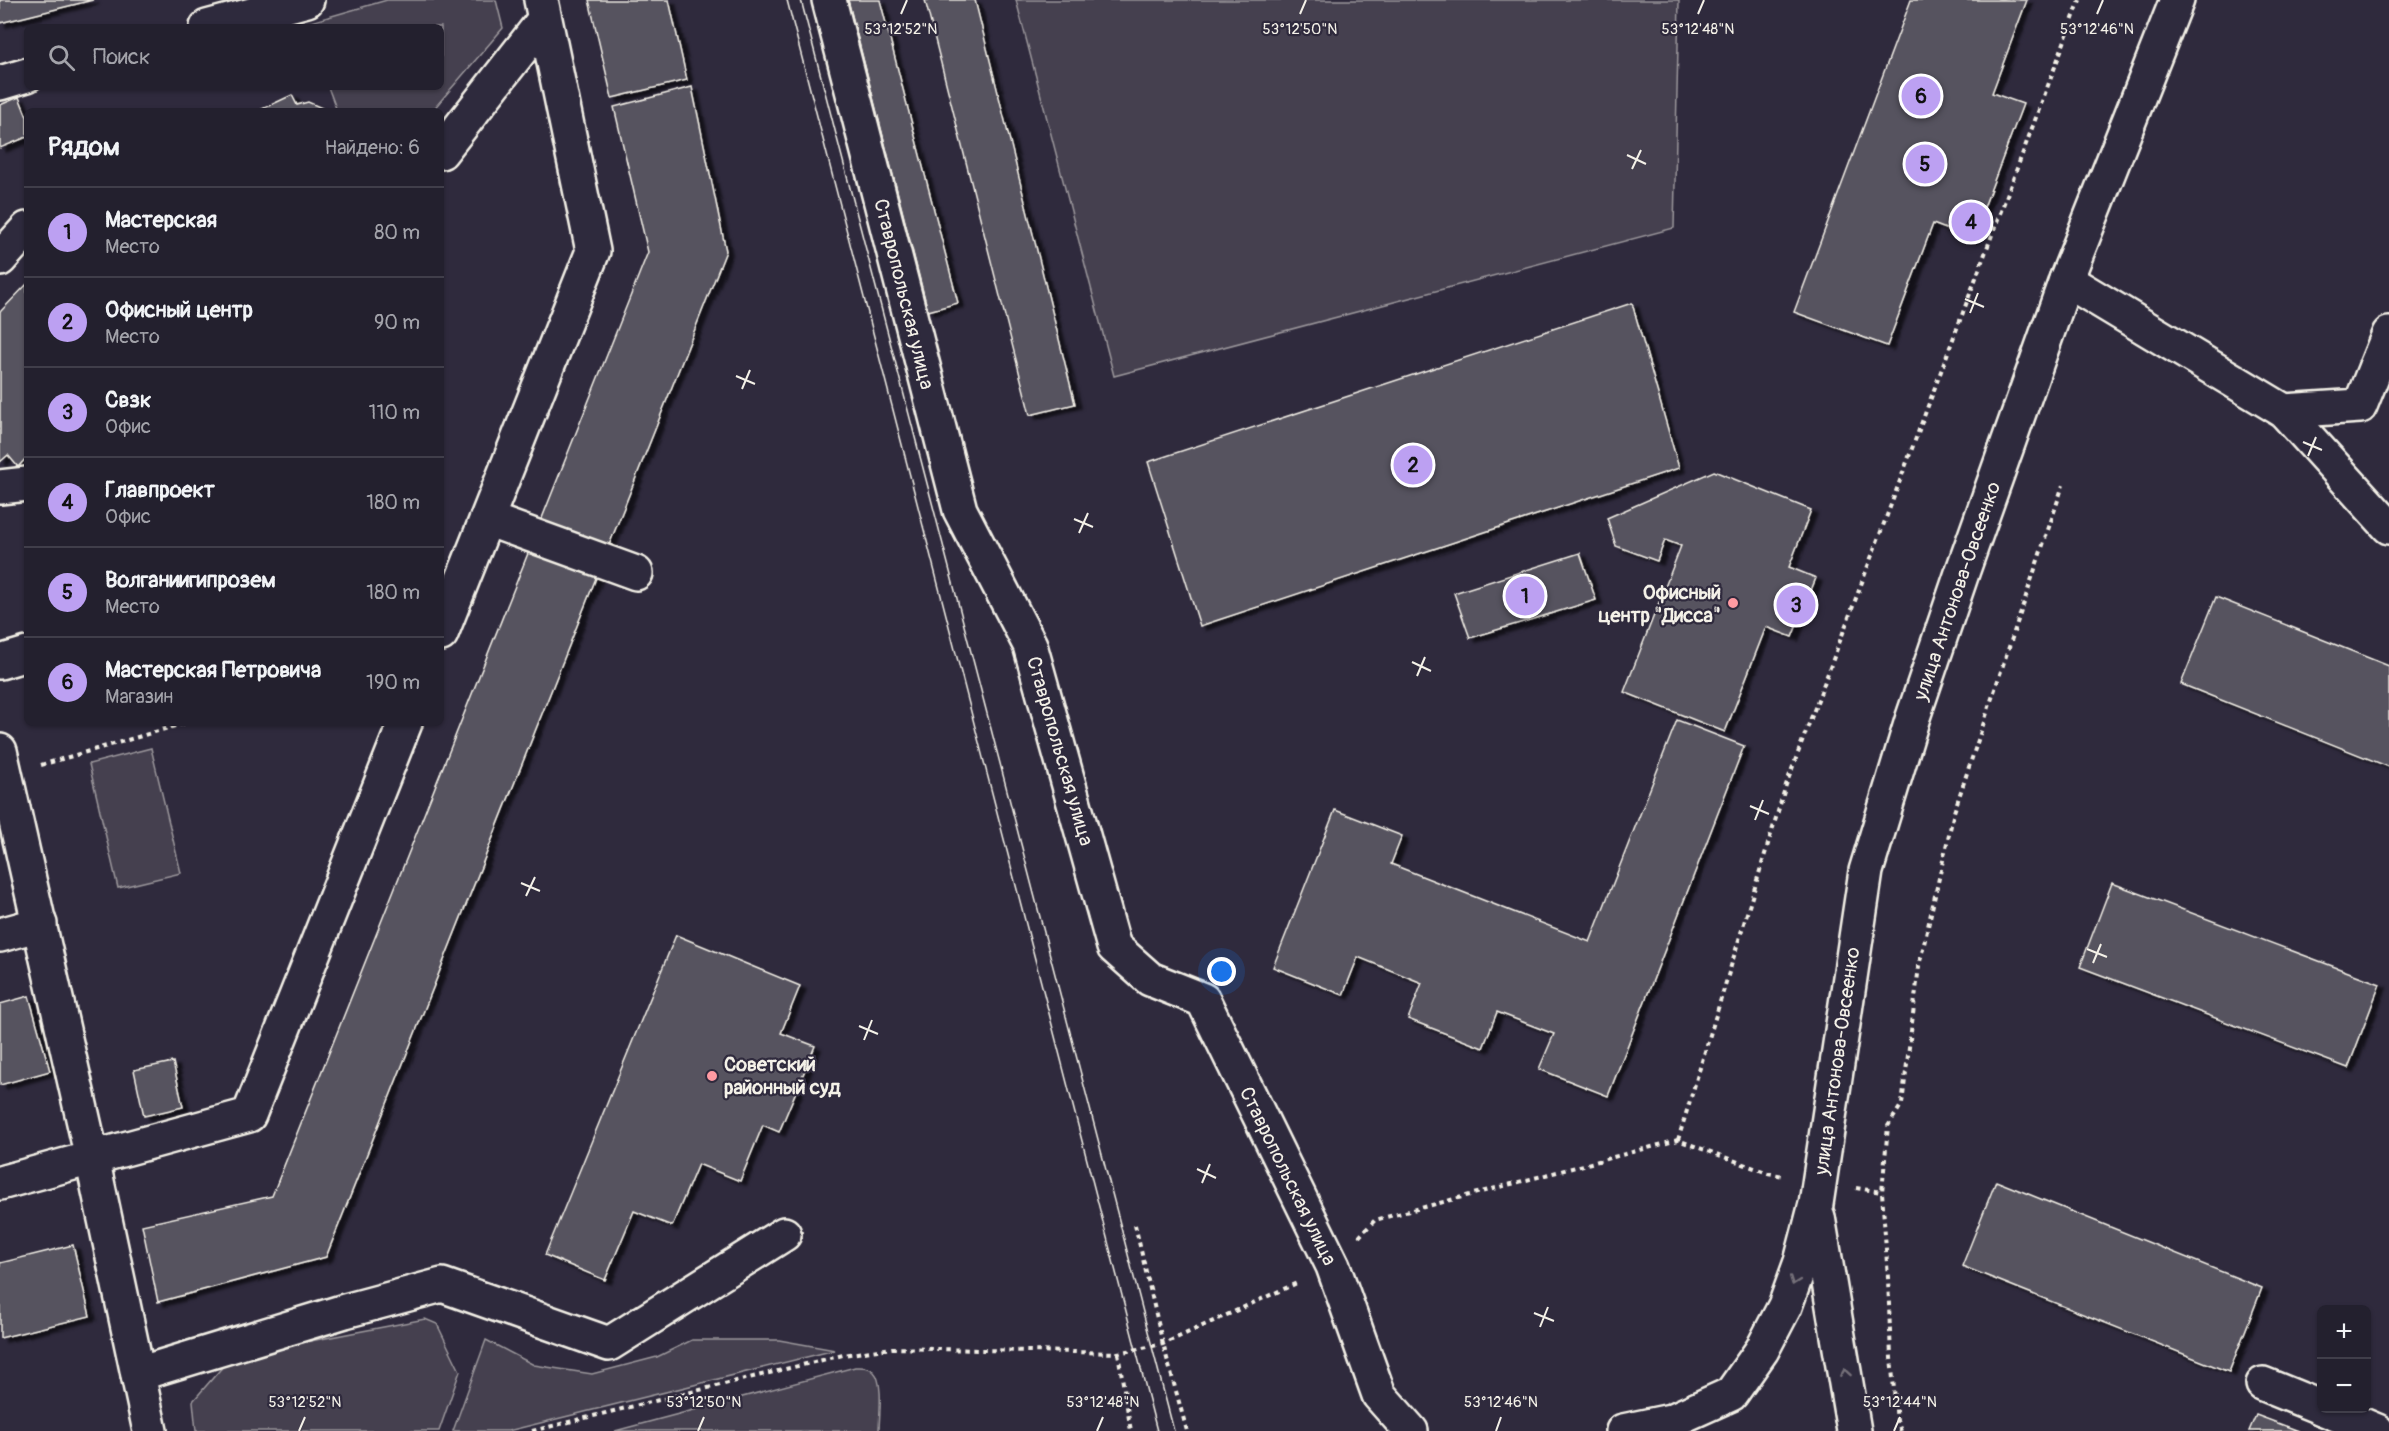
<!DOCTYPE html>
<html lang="ru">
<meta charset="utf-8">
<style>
body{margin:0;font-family:Pangolin,sans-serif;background:#2f2d3a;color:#f1f3f6}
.controls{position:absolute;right:18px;bottom:18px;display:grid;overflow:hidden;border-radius:9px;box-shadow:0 2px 4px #0004}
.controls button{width:54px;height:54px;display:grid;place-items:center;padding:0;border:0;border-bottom:2px solid #403e4a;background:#23202e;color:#f1f3f6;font:30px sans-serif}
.you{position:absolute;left:1222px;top:972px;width:21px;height:21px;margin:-15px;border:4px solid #fff;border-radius:50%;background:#1a73e8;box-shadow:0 0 0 9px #1a73e833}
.badge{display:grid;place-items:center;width:39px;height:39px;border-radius:50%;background:#bca0f2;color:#111;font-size:20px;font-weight:700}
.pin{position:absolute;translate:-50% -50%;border:3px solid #fff;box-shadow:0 2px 6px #0006}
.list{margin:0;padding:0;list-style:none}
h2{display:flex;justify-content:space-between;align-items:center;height:78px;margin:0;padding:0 24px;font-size:26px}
h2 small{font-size:20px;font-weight:400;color:#a3a3aa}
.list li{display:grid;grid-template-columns:39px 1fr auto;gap:18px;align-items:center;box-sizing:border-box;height:90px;padding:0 24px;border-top:2px solid #403e4a}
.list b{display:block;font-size:22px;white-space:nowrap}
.list p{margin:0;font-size:20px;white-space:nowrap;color:#a3a3aa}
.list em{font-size:20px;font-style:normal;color:#a3a3aa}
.icon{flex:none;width:33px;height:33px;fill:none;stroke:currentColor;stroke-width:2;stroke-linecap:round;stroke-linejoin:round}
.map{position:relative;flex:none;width:2389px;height:1431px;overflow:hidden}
.search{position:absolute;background:#23202e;box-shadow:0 2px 4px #0004;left:24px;top:24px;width:420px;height:66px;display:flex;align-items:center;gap:15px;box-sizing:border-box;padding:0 21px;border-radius:9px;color:#a3a3aa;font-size:22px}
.panel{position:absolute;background:#23202e;box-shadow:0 2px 4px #0004;left:24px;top:108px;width:420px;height:618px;border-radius:9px}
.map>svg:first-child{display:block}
</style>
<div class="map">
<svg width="2389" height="1431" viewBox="0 0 2389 1431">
<defs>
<filter id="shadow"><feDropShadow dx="6" dy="4" stdDeviation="1.5" flood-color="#0009"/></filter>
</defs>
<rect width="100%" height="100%" fill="#2f2a3d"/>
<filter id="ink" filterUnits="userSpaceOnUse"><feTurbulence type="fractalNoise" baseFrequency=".0167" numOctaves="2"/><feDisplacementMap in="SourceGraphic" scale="12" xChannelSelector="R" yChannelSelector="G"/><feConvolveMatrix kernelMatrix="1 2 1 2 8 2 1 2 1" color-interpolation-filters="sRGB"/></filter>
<g filter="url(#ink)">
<g fill="#454050" stroke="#9c989c" stroke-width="1.5">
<path d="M 387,0 L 496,0 L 503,28 L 432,111 L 337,111 L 328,87 L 441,87 L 441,27 L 305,27 L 304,24 Z"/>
<path d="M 1016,0 L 1679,0 L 1674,228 L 1114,376 Z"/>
<path d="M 151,748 L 181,873 L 118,888 L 89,764 Z"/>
<path d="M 425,1319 L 437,1324 L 460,1371 L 439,1431 L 196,1431 L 193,1401 L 232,1356 Z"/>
<path d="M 486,1340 L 534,1365 L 592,1374 L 657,1357 L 692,1340 L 779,1340 L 835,1350 L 508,1431 L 453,1431 Z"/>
<path d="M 855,1367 C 862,1367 869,1366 874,1372 C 884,1382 879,1417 879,1431 L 615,1431 Z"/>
</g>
<g fill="#56525f" stroke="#f4f1e8" stroke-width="1.5" filter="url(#shadow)">
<path d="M 0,0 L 93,0 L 0,23 Z"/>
<path d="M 589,0 L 669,0 L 687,80 L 612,98 Z"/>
<path d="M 848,0 L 880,0 L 958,303 L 928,311 Z"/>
<path d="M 925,0 L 975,0 L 1075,404 L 1030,415 Z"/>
<path d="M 1911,0 L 2027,0 L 1992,93 L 2023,104 L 1972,239 L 1933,224 L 1887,346 L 1794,312 Z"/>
<path d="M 692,87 L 726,251 L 326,1257 L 158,1302 L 142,1225 L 272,1196 L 648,252 L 614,107 Z"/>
<path d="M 292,95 L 297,105 L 308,102 L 322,108 L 323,111 L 258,111 Z"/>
<path d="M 19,97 L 27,117 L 27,137 L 0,148 L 0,105 Z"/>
<path d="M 27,284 L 27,457 L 18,467 L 8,455 L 0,462 L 0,312 Z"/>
<path d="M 1632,303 L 1679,468 L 1200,626 L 1148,462 Z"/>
<path d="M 1714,471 L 1811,510 L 1789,567 L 1816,578 L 1792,637 L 1766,627 L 1725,732 L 1624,692 L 1681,546 L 1665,540 L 1657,561 L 1616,546 L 1607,518 Z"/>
<path d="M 1580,553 L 1596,600 L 1470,638 L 1454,593 Z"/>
<path d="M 2216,597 L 2389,666 L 2389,767 L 2181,684 Z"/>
<path d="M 1677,720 L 1744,746 L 1608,1096 L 1539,1069 L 1554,1034 L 1497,1012 L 1483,1048 L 1408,1019 L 1422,983 L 1358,957 L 1343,995 L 1273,967 L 1335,810 L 1402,836 L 1391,864 L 1590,942 Z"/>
<path d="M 2112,883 L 2380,984 L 2348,1068 L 2080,967 Z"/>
<path d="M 676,935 L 800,986 L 781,1033 L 815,1046 L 779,1132 L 763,1125 L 740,1181 L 698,1164 L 672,1226 L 634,1211 L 605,1280 L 545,1255 Z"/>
<path d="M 29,996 L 50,1071 L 0,1085 L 0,1004 Z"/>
<path d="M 173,1062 L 183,1107 L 144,1116 L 134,1070 Z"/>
<path d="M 1996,1181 L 2262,1288 L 2229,1372 L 1962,1266 Z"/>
<path d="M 73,1245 L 90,1316 L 0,1338 L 0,1263 Z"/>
<path d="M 2256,1415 L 2299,1431 L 2249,1431 Z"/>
</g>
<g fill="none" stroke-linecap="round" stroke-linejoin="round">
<defs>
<g id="minor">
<path d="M 829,0 L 960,510 L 1030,645 L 1114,947 L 1150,979 L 1203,1000 L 1333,1266 L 1379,1395 L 1411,1431"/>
<path d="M 207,27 L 307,0"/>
<path d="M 0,83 L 27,75"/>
<path d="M 441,152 L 544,20"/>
<path d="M 0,259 L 27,229"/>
<path d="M 2066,280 L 2284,411 L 2389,527"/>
<path d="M 2284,411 L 2360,406 L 2389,334"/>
<path d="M 0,487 L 27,484"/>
<path d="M 487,519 L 636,573"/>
<path d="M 441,634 L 593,251 L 541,0"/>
<path d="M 0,662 L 27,654"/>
<path d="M 0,751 L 92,1158 L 150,1431"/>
<path d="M 0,935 L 40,924"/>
<path d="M 0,1183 L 249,1115 L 405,723"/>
<path d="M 138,1374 L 345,1311 L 442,1285 L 609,1344 L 784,1234"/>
<path d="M 2263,1384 L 2322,1408"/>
<path d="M 2322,1408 L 2377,1431"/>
</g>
<g id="major">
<path d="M 1818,1217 L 1854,1431"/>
<path d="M 1623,1431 L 1671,1421 L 1731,1394 L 1762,1350 L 1785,1306 L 1801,1262 L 1816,1204 L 1866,871 L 1913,717 L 1963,570 L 2066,280 L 2177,0"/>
</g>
</defs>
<use href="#minor" stroke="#f4f1e8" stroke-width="38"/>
<use href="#major" stroke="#f4f1e8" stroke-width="38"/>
<g stroke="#f4f1e8" stroke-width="4" stroke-dasharray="4.5 4.5" stroke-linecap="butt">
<path d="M 41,765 L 186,723"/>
<path d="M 1678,1140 L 1786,785 L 2080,0"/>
<path d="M 1856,1188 L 1882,1192"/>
<path d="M 1135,1225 L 1163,1344 L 1187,1431"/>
<path d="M 1359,1237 L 1375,1220 L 1678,1140 L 1768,1173 L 1783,1176"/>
<path d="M 1118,1353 L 1131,1431"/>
<path d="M 532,1431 L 843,1355 L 892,1348 L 1118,1353 L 1163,1344 L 1299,1282"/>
<path d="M 1901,1431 L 1897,1421 L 1891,1358 L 1888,1278 L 1882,1192 L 1888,1126 L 1902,1104 L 1919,966 L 1954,812 L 2063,485"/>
</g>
<use href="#minor" stroke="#2f2a3d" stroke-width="33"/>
<use href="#major" stroke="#2f2a3d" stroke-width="33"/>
<g stroke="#f4f1e8" stroke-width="1.5">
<path d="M 787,0 L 1157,1431"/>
<path d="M 801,0 L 1174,1431"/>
</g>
</g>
<defs><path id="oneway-chevron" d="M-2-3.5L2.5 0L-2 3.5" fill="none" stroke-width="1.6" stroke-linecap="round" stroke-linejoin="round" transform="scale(1.5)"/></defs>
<g stroke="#747079">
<use href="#oneway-chevron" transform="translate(1794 1281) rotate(110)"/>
<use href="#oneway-chevron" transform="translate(1845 1373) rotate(-99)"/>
</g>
</g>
<path fill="none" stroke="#f4f1e8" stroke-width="2" d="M 901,14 L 907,0M 1300,14 L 1306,0M 1698,14 L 1704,0M 2097,14 L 2103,0M 1627,155 L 1646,164M 1632,169 L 1641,150M 1965,299 L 1984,307M 1970,313 L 1978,293M 736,376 L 755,384M 742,389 L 750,370M 2303,442 L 2322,450M 2308,456 L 2316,437M 1074,519 L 1093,527M 1079,533 L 1088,513M 1412,662 L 1431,671M 1417,676 L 1425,657M 1750,806 L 1769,814M 1755,820 L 1763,800M 521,883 L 540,891M 526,896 L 535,877M 2087,949 L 2107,957M 2093,963 L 2101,944M 859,1026 L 878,1034M 864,1040 L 872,1020M 1197,1169 L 1216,1178M 1202,1183 L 1210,1164M 1534,1313 L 1554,1321M 1540,1327 L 1548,1307M 299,1431 L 305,1417M 698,1431 L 704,1417M 1097,1431 L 1103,1417M 1496,1431 L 1501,1417M 1894,1431 L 1900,1417"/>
<g fill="#ff9aa2" stroke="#2f2a3d" stroke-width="2">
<circle cx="1733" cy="603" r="6"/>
<circle cx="712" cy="1076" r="6"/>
</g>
<g text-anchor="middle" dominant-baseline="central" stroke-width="4.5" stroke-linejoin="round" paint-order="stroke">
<g font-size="20" fill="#f4f1e8" stroke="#2f2a3d">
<text transform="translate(904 294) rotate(76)">Ставропольская улица</text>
<text transform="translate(1957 591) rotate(-71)">улица Антонова-Овсеенко</text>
<text transform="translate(1060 751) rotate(74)">Ставропольская улица</text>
<text transform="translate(1837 1061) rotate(-82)">улица Антонова-Овсеенко</text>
<text transform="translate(1288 1176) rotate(64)">Ставропольская улица</text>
</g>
<g font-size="20" font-weight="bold" fill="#f4f1e8" stroke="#2f2a3d" text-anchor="end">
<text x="1721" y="592">Офисный<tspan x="1721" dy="23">центр "Дисса"</tspan></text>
<text x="724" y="1064" text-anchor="start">Советский<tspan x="724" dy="23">районный суд</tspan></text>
</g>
</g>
<g font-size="15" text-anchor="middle" fill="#f4f1e8" stroke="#2f2a3d" stroke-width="4.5" stroke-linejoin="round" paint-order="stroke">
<text x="901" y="34">53°12'52"N</text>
<text x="1300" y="34">53°12'50"N</text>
<text x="1698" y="34">53°12'48"N</text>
<text x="2097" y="34">53°12'46"N</text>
<text x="305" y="1407">53°12'52"N</text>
<text x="704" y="1407">53°12'50"N</text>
<text x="1103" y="1407">53°12'48"N</text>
<text x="1501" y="1407">53°12'46"N</text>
<text x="1900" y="1407">53°12'44"N</text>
</g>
</svg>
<div class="controls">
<button>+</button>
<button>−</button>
</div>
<div class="you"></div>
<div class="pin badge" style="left:1525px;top:596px">1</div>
<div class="pin badge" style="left:1413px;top:465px">2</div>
<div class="pin badge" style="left:1796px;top:605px">3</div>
<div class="pin badge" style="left:1971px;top:222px">4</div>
<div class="pin badge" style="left:1925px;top:164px">5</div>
<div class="pin badge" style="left:1921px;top:96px">6</div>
<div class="search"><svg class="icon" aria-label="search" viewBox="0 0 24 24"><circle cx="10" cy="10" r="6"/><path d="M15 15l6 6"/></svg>Поиск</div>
<section class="panel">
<h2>Рядом<small>Найдено: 6</small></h2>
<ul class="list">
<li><span class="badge">1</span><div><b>Мастерская</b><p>Место</p></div><em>80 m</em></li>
<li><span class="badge">2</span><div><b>Офисный центр</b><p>Место</p></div><em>90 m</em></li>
<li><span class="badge">3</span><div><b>Свзк</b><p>Офис</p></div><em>110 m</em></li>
<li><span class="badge">4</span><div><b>Главпроект</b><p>Офис</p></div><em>180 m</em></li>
<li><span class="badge">5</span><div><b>Волганиигипрозем</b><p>Место</p></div><em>180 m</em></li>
<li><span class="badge">6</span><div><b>Мастерская Петровича</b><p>Магазин</p></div><em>190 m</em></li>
</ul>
</section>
</div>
